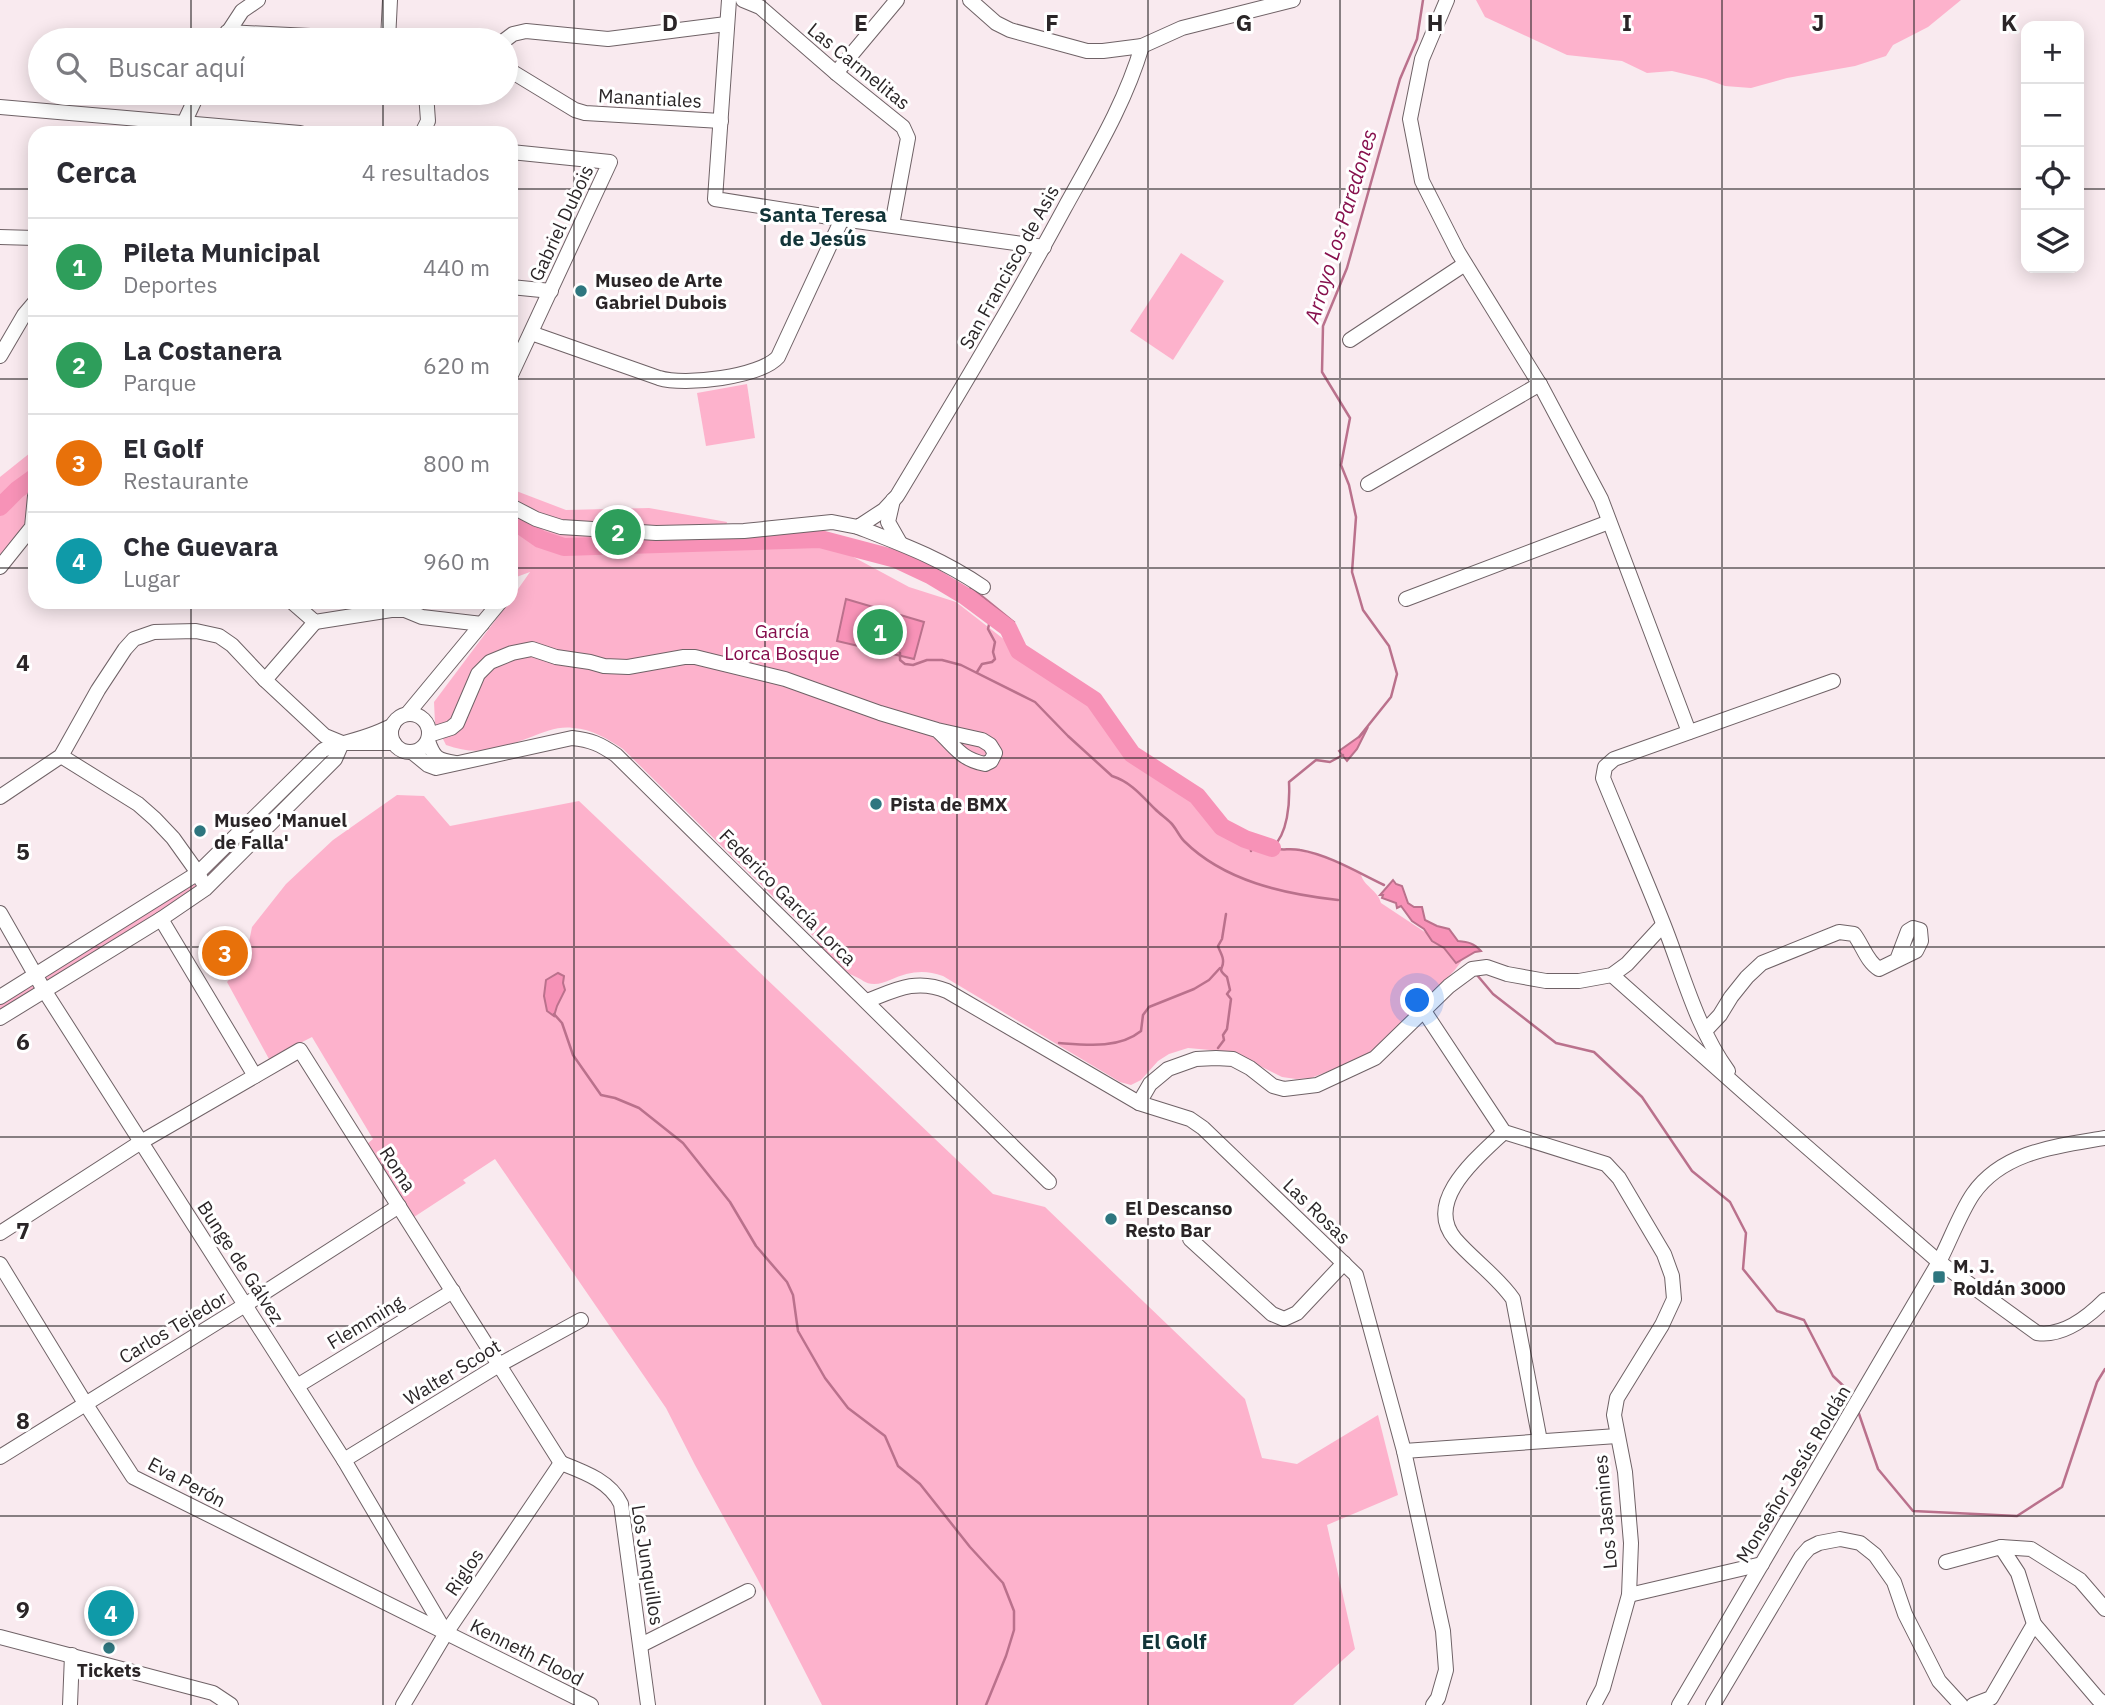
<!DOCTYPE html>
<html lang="es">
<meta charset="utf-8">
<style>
body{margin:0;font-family:"IBM Plex Sans",sans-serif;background:#f7f7f7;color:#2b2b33}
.controls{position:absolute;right:21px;top:21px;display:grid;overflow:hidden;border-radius:14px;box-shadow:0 4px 18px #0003}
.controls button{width:63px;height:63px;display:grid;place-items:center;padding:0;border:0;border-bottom:2px solid #e1e1e2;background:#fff;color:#2b2b33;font:35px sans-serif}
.you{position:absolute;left:1418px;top:1001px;width:24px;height:24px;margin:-18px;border:5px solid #fff;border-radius:50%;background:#1a73e8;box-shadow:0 0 0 10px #1a73e833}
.badge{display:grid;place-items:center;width:46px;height:46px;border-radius:50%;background:#111827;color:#fff;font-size:23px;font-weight:700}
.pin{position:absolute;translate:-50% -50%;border:4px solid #fff;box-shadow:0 2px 7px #0006}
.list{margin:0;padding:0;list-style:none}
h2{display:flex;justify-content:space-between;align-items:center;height:91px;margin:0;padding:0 28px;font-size:30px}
h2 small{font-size:23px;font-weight:400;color:#7c7c81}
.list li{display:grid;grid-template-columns:46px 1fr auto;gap:21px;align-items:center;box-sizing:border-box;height:98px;padding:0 28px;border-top:2px solid #e1e1e2}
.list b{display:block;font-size:26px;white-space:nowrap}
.list p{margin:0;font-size:23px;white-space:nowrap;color:#7c7c81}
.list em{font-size:23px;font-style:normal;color:#7c7c81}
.icon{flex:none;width:38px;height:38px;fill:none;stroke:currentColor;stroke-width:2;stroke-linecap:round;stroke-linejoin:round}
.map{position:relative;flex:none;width:2105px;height:1705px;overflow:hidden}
.search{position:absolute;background:#fff;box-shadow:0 4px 18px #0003;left:28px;top:28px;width:490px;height:77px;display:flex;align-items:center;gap:18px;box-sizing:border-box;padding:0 24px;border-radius:38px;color:#7c7c81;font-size:26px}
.panel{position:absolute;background:#fff;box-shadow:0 4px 18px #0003;left:28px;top:126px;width:490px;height:483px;border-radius:21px}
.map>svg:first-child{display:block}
</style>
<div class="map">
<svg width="2105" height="1705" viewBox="0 0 2105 1705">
<rect width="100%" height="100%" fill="#f9eaef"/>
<g fill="#fdb2cc">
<path d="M 1476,0 L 1961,0 L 1928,27 L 1893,45 L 1886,56 L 1855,66 L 1787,78 L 1751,88 L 1725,86 L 1706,79 L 1672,71 L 1647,73 L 1622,61 L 1567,55 L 1485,17 Z"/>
<path d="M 1181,253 L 1224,281 L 1173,360 L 1130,331 Z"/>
<path d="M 747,384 L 755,438 L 706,446 L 697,393 Z"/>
<path d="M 35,449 L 35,496 L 31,527 L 0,566 L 0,477 Z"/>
<path d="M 511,489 L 566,510 L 649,508 L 727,522 L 723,541 L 704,549 L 820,539 L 909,587 L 956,602 L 1019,651 L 1094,700 L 1132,754 L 1197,796 L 1222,827 L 1245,839 L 1275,850 L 1299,850 L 1333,860 L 1361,874 C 1363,886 1378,890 1381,903 L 1464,958 L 1454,971 L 1370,1055 L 1311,1078 L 1296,1079 L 1282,1077 L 1232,1052 L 1188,1048 L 1169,1054 L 1158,1061 L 1141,1080 L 1131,1085 L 1120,1082 L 943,976 C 923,969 909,972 890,980 C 885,982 880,984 874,984 C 865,984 862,979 854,976 C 851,974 847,974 844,972 C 834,966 820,950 816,939 L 623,749 C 608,739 592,729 573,728 C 558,726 545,732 531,737 C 501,748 478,757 446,745 L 435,723 L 434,702 L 509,602 L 511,602 L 511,599 L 530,572 L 511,579 Z"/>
<path d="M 342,743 L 205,889 L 0,1018 L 0,997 L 198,873 L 323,750 Z"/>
<path d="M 397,795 L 424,796 L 450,826 L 579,801 L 993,1194 L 1045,1207 L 1245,1399 L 1262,1458 L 1297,1464 L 1378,1415 L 1398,1495 L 1327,1525 L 1355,1649 L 1293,1705 L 822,1705 L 757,1578 L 695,1465 L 666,1408 L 495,1159 L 463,1180 L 466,1183 L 414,1217 L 367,1144 L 373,1139 L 312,1037 L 269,1059 L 227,982 L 245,962 L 252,927 L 286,884 L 333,840 Z"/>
</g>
<g fill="#f792b7" stroke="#ba718c" stroke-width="2">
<path d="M 971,587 L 1014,622 L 1003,632 L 961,601 Z"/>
<path d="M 846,599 L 924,622 L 914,659 L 837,641 Z"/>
<path d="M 1368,727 L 1357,749 L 1347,761 L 1339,751 L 1360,736 Z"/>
<path d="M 1393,880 L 1396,884 L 1402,886 L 1408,903 L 1414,907 L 1422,907 L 1425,920 L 1437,926 L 1449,929 L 1458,941 C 1468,942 1474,943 1481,951 L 1475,952 L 1456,963 L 1444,948 L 1432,941 L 1424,929 L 1412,921 L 1401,906 L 1397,908 L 1396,903 L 1382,898 L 1383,895 L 1380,895 Z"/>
<path d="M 558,973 L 564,976 L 563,983 L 565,990 L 557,1006 L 554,1016 L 547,1011 L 544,996 L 546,980 Z"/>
</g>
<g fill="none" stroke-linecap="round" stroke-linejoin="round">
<g stroke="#ba718c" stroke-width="2.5">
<path d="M 900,653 L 900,660 L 905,664 L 913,665 L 927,660 L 942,660 L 961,665 L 1035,702 L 1068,736 L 1112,776 C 1131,782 1142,796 1155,809 C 1160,814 1166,818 1171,823 C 1176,828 1179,836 1184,841 C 1224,881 1284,894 1338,900"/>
<path d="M 977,672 L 982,664 L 992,662 L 995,659 L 993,652 L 995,642 L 988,629 L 990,620"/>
<path d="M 1359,737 L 1391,697 L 1397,674 L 1389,646 L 1363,610 L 1352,572 L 1356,517 L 1349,485 L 1341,465 L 1350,418 L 1322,372 L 1323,326 L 1347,268 L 1400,79 L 1417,39 L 1423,0"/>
<path d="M 1245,839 L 1251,845 L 1251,851"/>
<path d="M 1272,848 C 1288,834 1290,803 1289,782 L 1316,760 L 1330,762 L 1343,755"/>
<path d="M 1272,848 C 1281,851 1290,848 1300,850 C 1329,855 1357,872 1384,885"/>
<path d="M 1477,975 L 1493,994 L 1556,1043 L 1594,1052 L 1642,1097 L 1692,1171 L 1730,1202 L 1746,1233 L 1743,1269 L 1777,1311 L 1804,1320 L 1833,1376 L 1853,1395 L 1854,1398"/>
<path d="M 554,1014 L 562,1023 L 573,1055 L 601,1095 L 615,1098 L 639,1108 L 683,1143 L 730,1202 L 756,1246 L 787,1282 L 793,1295 L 798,1331 L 825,1378 L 848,1408 L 885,1436 L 898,1466 L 920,1484 L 970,1547 L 1003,1583 L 1014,1611 L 1014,1630 L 1006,1656 L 986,1705"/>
<path d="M 1059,1043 C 1086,1045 1119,1049 1141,1031 L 1143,1015 L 1149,1007 L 1194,989 L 1209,980 L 1220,968"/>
<path d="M 1218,1048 L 1224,1040 L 1223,1035 L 1227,1029 L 1231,999 L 1227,994 L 1230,990 L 1227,977 C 1216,968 1224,970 1223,960 C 1223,956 1219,950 1218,946 L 1222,939 L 1226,914"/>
<path d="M 1858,1411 L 1878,1469 L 1913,1511 L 2017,1516 L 2062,1487 L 2097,1382 L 2105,1369"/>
</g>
<g stroke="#f792b7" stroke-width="18">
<path d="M 0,507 L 17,490 L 35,477"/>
<path d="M 511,519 L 540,539 L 564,547 L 820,539 L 896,559 L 930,575 L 965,596 L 1008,628 L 1019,651 L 1094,700 L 1132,754 L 1197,796 L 1222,827 L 1245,839 L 1272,848"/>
</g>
<defs>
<g id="minor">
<path d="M 729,0 L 715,199 L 842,219 L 1044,247"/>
<path d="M 743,0 L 760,7 L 836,73 L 903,127 L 908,138 L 892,225"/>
<path d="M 970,0 L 996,23 L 1010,30 L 1087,51 L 1103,51 L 1142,46 L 1182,28 L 1293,0"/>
<path d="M 1447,0 L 1422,59 L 1410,119 L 1422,181 L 1458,252 L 1542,388 L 1601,499 L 1689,732"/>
<path d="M 227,32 L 393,40"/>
<path d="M 225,37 L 242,11 L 258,0"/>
<path d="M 388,40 L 390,0"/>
<path d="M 505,40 L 513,34 L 526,31 L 608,39 L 726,24"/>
<path d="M 506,68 L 575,110 L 585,113 L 721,121"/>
<path d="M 836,73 L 897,0"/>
<path d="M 0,107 L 300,133"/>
<path d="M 175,133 L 184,123 L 198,93"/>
<path d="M 422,133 L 428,121 L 426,93"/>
<path d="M 511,152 L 610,162 L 511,375"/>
<path d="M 0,237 L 35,238"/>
<path d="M 511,287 L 551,291"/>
<path d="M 531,333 L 659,378 C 685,386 760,377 778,357 L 842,219"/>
<path d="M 1350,340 L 1465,264"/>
<path d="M 0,356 L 24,315 L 35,302"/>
<path d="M 1368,484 L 1540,384"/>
<path d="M 893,500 L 888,522 L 900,543"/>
<path d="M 511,506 L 536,519 L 561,527 L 656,533 L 744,531 L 832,522 L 858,527 L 884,510 L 897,496 C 954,401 1011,307 1064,209 C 1093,156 1125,104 1142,46"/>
<path d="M 858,527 C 904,545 942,559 983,587"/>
<path d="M 0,567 L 32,527 L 35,496"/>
<path d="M 1406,599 L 1609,522"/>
<path d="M 292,602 L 315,622 L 391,610 L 405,610 L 422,617 L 482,624"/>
<path d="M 265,680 L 315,622"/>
<path d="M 408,713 L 500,602"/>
<circle cx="410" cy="733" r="19"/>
<path d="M 429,735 L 451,728 L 457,723 L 478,674 L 490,662 L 512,653 L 532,649 L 556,657 L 590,662 L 604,666 L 628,667 L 684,657 L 695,657 L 785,679 L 880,713 L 937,730 L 982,740 L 990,745 L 995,753 L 991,761 L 985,764 C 960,759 955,746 937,730"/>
<path d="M 428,741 C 434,758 437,760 455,763"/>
<path d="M 412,752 L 428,765 L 436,768 L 572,738 C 591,740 600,744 616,755 L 1049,1182"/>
<path d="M 61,756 L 138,804 L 155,819 L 173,838 L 198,873 L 202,881"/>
<path d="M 0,797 L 61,756 L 98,690 L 125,649 L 134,639 L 154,632 L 196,631 L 219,636 L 232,645 L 265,680 L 325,736 L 342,743 L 394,743"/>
<path d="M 0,913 L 44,990 L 344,1460 L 446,1633"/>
<path d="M 161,919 L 255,1076"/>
<path d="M 1612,975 L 1746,1094 L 1939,1262 L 2037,1333 C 2063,1337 2087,1318 2105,1300"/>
<path d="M 0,997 L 198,873 L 323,750 C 346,741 371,738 393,725"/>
<path d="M 867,1001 C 895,990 916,978 947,991 L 1139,1103 L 1190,1119 L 1203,1128 L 1356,1275 L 1404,1451 L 1443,1631 L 1446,1670 L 1438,1698 L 1433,1705"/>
<path d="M 1424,1011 L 1504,1132 L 1606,1164 L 1619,1178 L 1664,1254 L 1672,1276 L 1674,1299 L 1662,1325 L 1617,1398 L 1614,1415 L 1625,1472 L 1631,1543 L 1629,1595 L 1603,1688 L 1594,1705"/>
<path d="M 0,1018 L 161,919 L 205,889 L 335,759 L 342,743"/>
<path d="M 1705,1031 L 1720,1015 L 1731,997 L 1747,977 L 1762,963 L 1839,932 L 1854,934 C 1863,946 1867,962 1879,969 L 1916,951 L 1921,941 L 1920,930 L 1913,928 L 1908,931 L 1897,960"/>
<path d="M 1728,1071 C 1696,1027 1683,973 1663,923 C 1644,875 1623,827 1603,778 L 1605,767 L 1614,759 L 1833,681"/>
<path d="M 1139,1103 L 1150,1084 L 1168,1069 L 1196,1059 L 1216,1058 L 1233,1059 L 1250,1068 L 1273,1086 L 1284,1089 L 1317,1085 L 1375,1058 L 1449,986 L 1472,969 L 1487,967 L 1507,974 L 1546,981 L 1579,981 L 1612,975 L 1627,964 L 1663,925"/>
<path d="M 1504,1132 C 1478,1157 1423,1201 1455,1239 C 1473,1260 1497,1276 1513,1299 L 1540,1441"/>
<path d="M 0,1233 L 141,1142 L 300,1050 L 561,1463"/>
<path d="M 1190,1239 L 1272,1314 L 1284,1319 L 1297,1313 L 1344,1263"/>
<path d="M 0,1264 L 85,1403 L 133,1477 L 591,1705"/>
<path d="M 297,1386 L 453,1291"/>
<path d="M 1404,1451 L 1617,1436"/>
<path d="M 0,1457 L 245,1305 L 399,1206"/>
<path d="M 344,1460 L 499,1365 L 581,1320"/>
<path d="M 561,1463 C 584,1472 610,1481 621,1504 L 648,1705"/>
<path d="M 2001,1547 L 2031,1549 L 2080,1580 L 2105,1609"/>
<path d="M 1946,1562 L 2001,1547 L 2018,1573 L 2034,1624 L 1991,1698 L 1973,1705"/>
<path d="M 1629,1595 L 1762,1564"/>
<path d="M 2034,1624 L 2098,1699 L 2105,1704"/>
<path d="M 0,1637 L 213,1693 L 231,1705"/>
<path d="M 641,1645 L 748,1591"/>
<path d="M 70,1705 L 72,1655"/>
<path d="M 403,1705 L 446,1633 L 561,1463"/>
<path d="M 1679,1705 L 1939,1262 C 1950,1241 1960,1213 1973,1194 C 2003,1151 2058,1146 2105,1138"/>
<path d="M 1713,1705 L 1801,1557 L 1809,1548 L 1819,1543 L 1840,1539 L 1860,1543 L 1875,1555 L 1894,1582 L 1905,1614 L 1939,1681 L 1961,1705"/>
</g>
</defs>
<use href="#minor" stroke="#6f6266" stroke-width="16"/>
<use href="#minor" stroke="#fff" stroke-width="14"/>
</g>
<path fill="none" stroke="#2a2527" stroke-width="2" stroke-opacity="0.55" d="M 191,0 L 191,40M 383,0 L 383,40M 574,0 L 574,1705M 765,0 L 765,1705M 957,0 L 957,1705M 1148,0 L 1148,1705M 1340,0 L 1340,1705M 1531,0 L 1531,1705M 1722,0 L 1722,1705M 1914,0 L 1914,1705M 191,93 L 191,133M 383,93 L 383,133M 0,189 L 35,189M 511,189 L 2026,189M 2079,189 L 2105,189M 0,379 L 35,379M 511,379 L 2105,379M 0,568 L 35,568M 511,568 L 2105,568M 191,602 L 191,1705M 383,602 L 383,1705M 0,758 L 2105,758M 0,947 L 2105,947M 0,1137 L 2105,1137M 0,1326 L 2105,1326M 0,1516 L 2105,1516"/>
<g fill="#2e767f" stroke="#fff" stroke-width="2.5">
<circle cx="581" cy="291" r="7"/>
<circle cx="876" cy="804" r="7"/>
<circle cx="200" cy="831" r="7"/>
<circle cx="1111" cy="1219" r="7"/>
<rect x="1932" y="1270" width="14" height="14" rx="3.5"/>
<circle cx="109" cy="1648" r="7"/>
</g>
<g text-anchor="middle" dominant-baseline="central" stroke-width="6" stroke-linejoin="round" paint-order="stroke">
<g font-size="19" fill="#2a2527" stroke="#fff">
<text transform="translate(859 66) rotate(39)">Las Carmelitas</text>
<text transform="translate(650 98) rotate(3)">Manantiales</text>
<text transform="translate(561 223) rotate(-65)">Gabriel Dubois</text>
<text transform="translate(1009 267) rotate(-61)">San Francisco de Asis</text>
<text transform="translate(788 897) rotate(45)">Federico García Lorca</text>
<text transform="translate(398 1169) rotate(57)">Roma</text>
<text transform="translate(1317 1211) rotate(44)">Las Rosas</text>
<text transform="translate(241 1262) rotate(57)">Bunge de Gálvez</text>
<text transform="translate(365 1322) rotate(-31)">Flemming</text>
<text transform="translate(173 1327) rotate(-31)">Carlos Tejedor</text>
<text transform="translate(452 1372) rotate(-31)">Walter Scoot</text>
<text transform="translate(1793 1474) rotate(-59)">Monseñor Jesús Roldán</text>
<text transform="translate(187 1482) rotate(28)">Eva Perón</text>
<text transform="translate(1605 1512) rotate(-95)">Los Jasmines</text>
<text transform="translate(648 1565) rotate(81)">Los Junquillos</text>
<text transform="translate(464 1572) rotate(-56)">Riglos</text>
<text transform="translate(527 1652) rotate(27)">Kenneth Flood</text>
</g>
<g font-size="19" font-weight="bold" fill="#2a2527" stroke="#fff" text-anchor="start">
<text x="595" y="280">Museo de Arte<tspan x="595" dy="22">Gabriel Dubois</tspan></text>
<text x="890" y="804">Pista de BMX</text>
<text x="214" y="820">Museo 'Manuel<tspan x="214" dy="22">de Falla'</tspan></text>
<text x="1125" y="1208">El Descanso<tspan x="1125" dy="22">Resto Bar</tspan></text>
<text x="1953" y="1266">M. J.<tspan x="1953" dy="22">Roldán 3000</tspan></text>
<text x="109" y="1670" text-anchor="middle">Tickets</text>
</g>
<g font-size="19" fill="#850c4b" stroke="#fff">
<text x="782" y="631">García<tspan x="782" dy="22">Lorca Bosque</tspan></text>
</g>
<g font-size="21" font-weight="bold" fill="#123438" stroke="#fff">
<text x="823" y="214">Santa Teresa<tspan x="823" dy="24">de Jesús</tspan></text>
<text x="1174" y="1641">El Golf</text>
</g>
<g font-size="21" font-style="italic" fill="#87104d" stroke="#fff">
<text transform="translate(1340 226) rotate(-73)">Arroyo Los Paredones</text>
</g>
</g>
<g font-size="23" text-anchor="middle" font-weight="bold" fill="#2a2527" stroke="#fff" stroke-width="6" stroke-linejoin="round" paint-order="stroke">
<text x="670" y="31">D</text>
<text x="861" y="31">E</text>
<text x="1052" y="31">F</text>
<text x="1244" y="31">G</text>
<text x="1435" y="31">H</text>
<text x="1627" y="31">I</text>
<text x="1818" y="31">J</text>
<text x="2009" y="31">K</text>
<text x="23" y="671">4</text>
<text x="23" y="860">5</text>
<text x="23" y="1050">6</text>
<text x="23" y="1239">7</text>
<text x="23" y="1429">8</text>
<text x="23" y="1618">9</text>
</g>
</svg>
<div class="controls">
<button>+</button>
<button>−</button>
<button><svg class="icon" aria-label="locate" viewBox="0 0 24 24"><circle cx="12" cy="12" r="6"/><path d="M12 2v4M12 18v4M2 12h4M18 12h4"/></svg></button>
<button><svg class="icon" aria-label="layers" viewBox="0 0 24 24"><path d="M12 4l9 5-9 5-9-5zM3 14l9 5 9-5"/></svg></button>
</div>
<div class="you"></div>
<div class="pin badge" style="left:880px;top:632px;background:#2e9e5b">1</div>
<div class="pin badge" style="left:618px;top:532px;background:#2e9e5b">2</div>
<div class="pin badge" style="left:225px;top:953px;background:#e8710a">3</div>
<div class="pin badge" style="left:111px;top:1613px;background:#0f9aa8">4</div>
<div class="search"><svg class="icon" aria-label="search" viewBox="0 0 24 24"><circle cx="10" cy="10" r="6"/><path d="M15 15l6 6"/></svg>Buscar aquí</div>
<section class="panel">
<h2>Cerca<small>4 resultados</small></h2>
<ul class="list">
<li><span class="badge" style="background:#2e9e5b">1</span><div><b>Pileta Municipal</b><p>Deportes</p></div><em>440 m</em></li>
<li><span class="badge" style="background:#2e9e5b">2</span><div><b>La Costanera</b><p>Parque</p></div><em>620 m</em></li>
<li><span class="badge" style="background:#e8710a">3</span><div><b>El Golf</b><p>Restaurante</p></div><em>800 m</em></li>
<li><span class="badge" style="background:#0f9aa8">4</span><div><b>Che Guevara</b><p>Lugar</p></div><em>960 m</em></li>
</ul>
</section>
</div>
